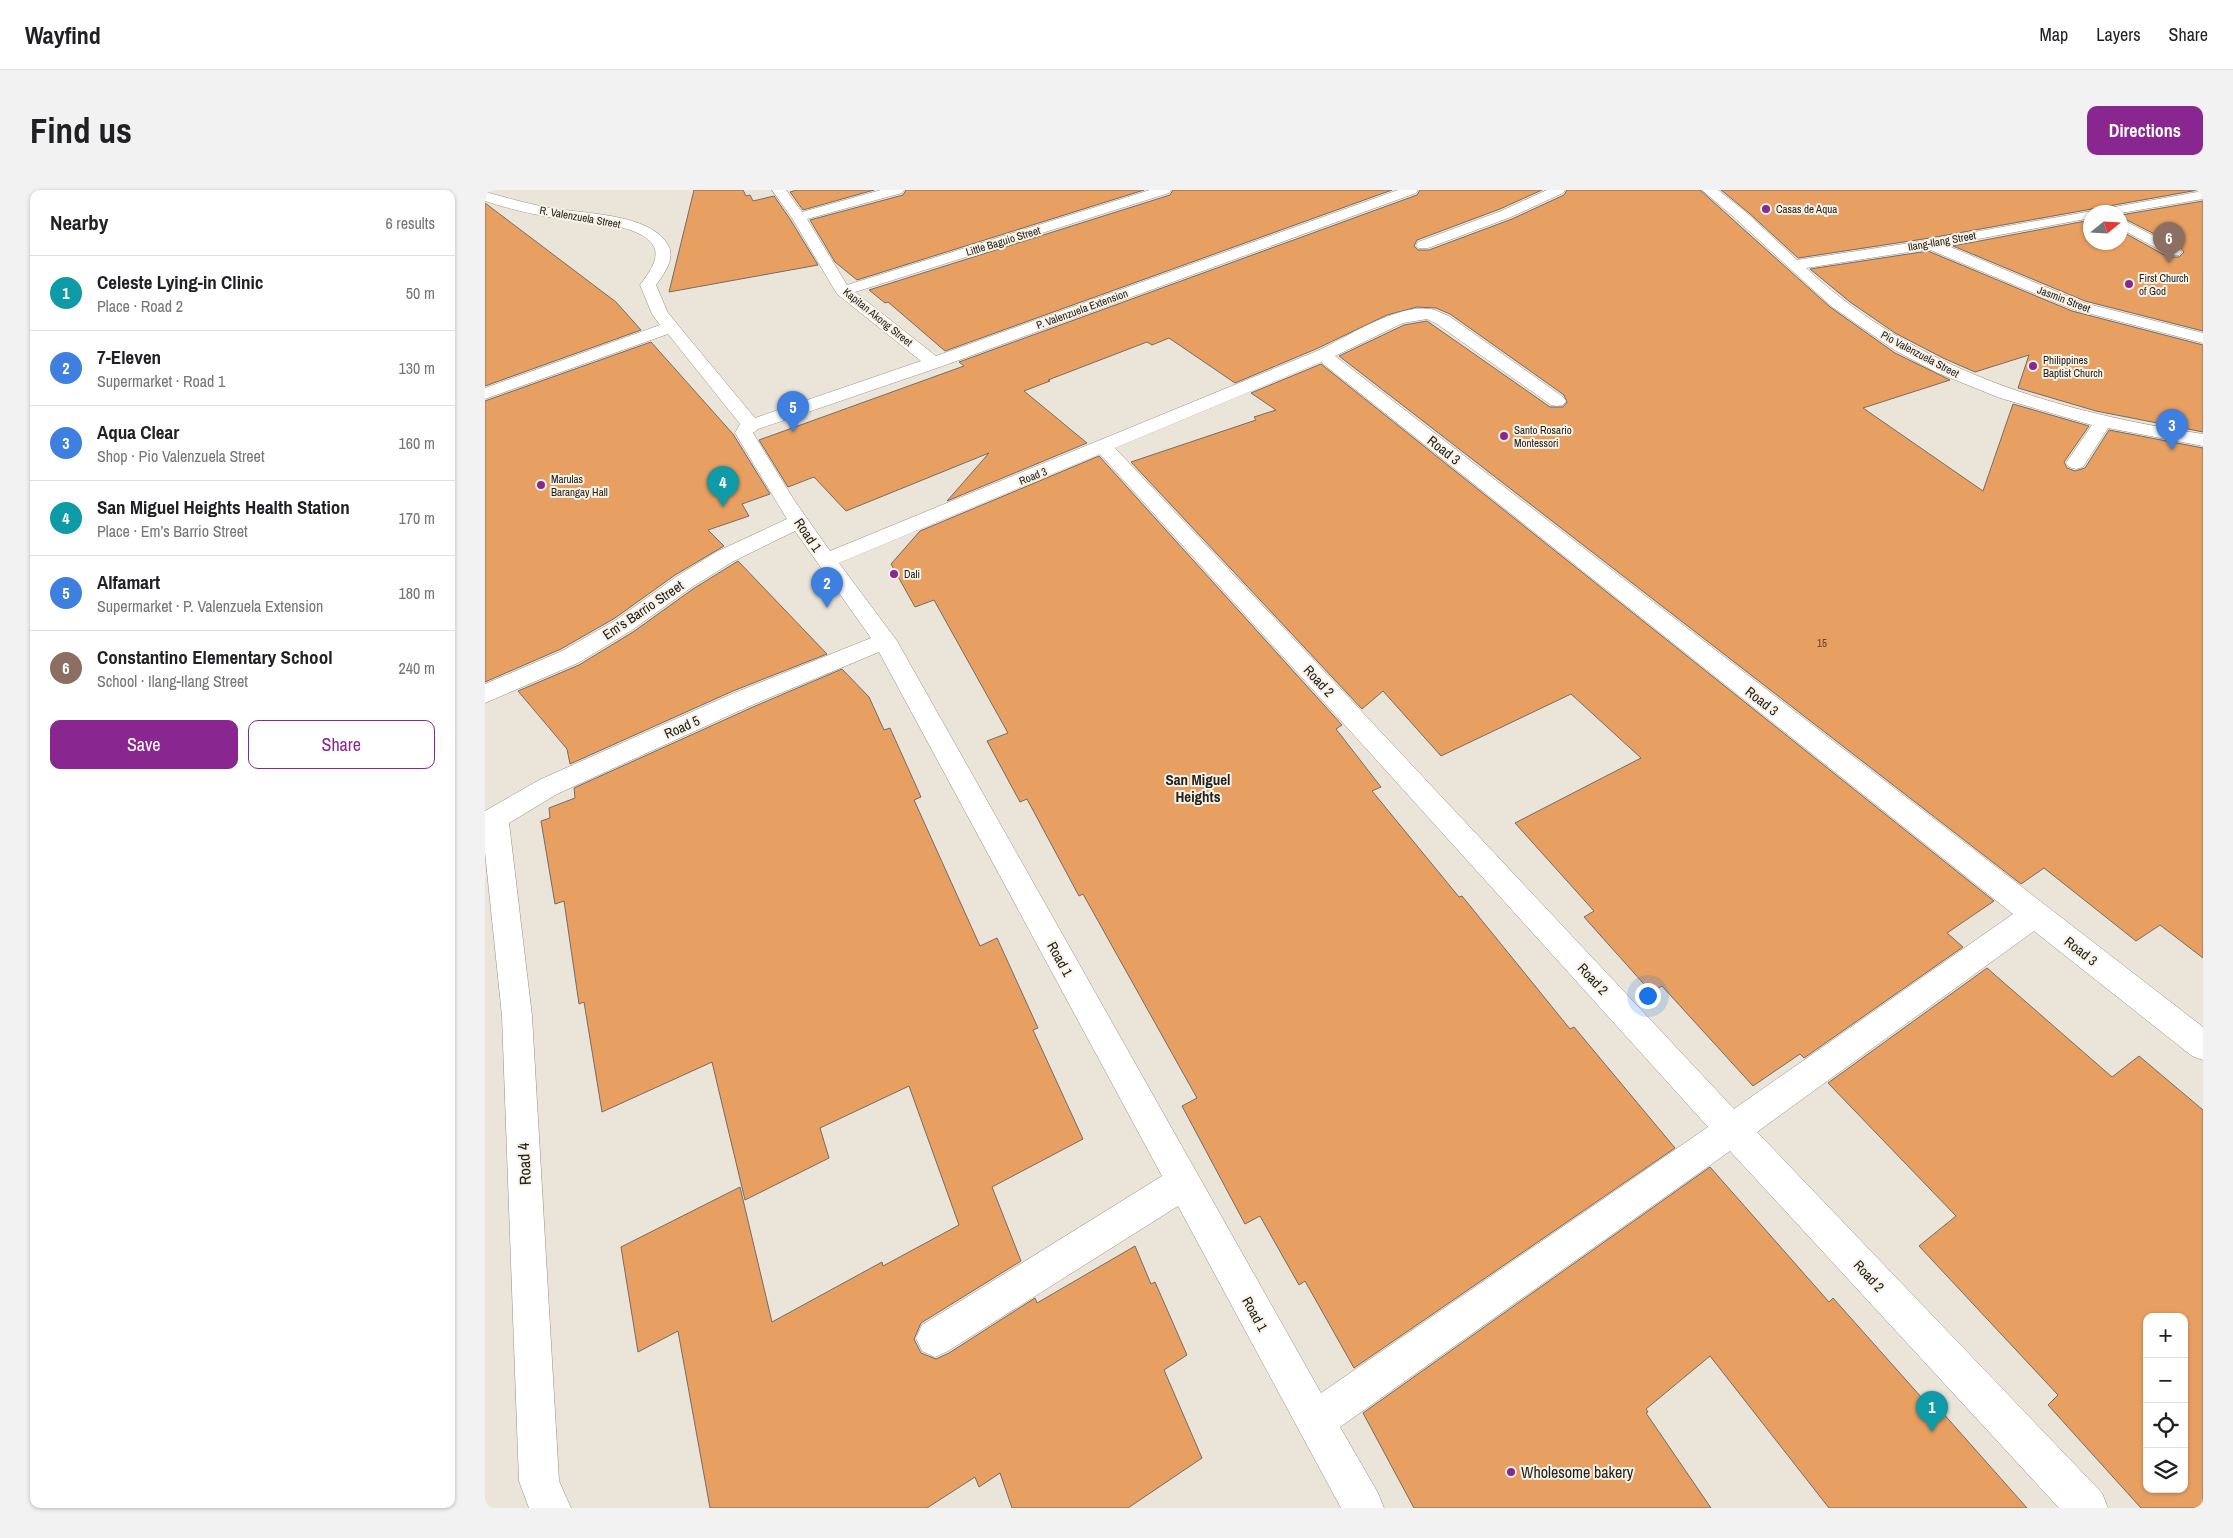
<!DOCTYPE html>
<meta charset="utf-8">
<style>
body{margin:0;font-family:"Archivo Narrow",sans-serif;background:#f2f2f2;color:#202124}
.controls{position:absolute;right:15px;bottom:15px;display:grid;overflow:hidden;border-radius:10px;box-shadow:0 1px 4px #0004}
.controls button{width:45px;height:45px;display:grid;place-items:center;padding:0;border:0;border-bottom:1px solid #e0e0e0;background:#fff;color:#202124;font:25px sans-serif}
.compass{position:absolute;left:1598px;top:15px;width:45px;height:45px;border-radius:50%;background:#fff;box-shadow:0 1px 4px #0004;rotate:72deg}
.you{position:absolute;left:1162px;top:805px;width:18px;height:18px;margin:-12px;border:4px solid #fff;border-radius:50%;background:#1a73e8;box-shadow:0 0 0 8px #1a73e833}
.badge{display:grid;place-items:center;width:32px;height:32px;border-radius:50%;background:#8a268f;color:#fff;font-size:16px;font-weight:700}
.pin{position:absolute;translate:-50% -41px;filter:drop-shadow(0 1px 2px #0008)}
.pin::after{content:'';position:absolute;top:26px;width:18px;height:15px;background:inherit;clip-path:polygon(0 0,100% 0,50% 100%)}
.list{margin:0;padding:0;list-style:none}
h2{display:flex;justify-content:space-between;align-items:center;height:65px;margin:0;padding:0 20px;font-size:21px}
h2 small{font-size:16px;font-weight:400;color:#757577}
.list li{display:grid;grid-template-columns:32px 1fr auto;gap:15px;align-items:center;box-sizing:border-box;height:75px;padding:0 20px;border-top:1px solid #e0e0e0}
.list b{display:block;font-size:19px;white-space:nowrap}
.list p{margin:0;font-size:16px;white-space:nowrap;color:#757577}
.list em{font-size:16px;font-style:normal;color:#757577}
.actions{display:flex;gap:10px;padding:15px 20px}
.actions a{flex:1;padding:11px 0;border:1px solid #8a268f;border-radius:10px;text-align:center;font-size:18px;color:#8a268f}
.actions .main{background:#8a268f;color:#fff}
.icon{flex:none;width:28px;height:28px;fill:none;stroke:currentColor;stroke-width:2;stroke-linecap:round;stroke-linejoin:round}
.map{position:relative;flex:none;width:1718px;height:1318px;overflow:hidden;border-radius:10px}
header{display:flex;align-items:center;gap:30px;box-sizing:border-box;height:70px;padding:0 25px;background:#fff;border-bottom:1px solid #e0e0e0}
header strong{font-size:24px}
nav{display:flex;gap:28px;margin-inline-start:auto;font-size:18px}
.intro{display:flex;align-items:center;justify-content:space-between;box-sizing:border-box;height:120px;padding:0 30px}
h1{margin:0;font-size:35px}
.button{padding:12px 22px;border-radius:10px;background:#8a268f;color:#fff;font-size:18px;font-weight:700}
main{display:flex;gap:30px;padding:0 30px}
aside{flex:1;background:#fff;border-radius:10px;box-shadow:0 1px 4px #0004}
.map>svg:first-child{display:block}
</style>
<header>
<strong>Wayfind</strong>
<nav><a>Map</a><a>Layers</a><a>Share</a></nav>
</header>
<div class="intro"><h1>Find us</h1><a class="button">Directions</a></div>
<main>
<aside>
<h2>Nearby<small>6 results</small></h2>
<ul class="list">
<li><span class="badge" style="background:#0f9aa8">1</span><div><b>Celeste Lying-in Clinic</b><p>Place · Road 2</p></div><em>50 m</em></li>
<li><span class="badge" style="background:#3f7fe0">2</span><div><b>7-Eleven</b><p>Supermarket · Road 1</p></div><em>130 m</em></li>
<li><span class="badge" style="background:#3f7fe0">3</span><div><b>Aqua Clear</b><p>Shop · Pio Valenzuela Street</p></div><em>160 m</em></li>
<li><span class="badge" style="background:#0f9aa8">4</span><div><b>San Miguel Heights Health Station</b><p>Place · Em’s Barrio Street</p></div><em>170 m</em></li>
<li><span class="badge" style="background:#3f7fe0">5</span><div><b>Alfamart</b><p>Supermarket · P. Valenzuela Extension</p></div><em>180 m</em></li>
<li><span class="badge" style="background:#8d6e63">6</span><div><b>Constantino Elementary School</b><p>School · Ilang-Ilang Street</p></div><em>240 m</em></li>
</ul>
<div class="actions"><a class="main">Save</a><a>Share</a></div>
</aside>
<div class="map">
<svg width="1718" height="1318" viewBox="0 0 1718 1318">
<rect width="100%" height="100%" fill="#ebe5d9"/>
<g fill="#e8a062" stroke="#756b64" fill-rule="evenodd">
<path d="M 209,0 L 258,0 L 261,6 L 265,5 L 268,11 L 289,6 L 305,29 L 333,75 L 184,102 Z"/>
<path d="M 312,0 L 389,0 L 318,20 L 305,2 Z"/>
<path d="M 421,0 L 659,0 L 372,90 L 350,72 L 325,30 L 418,5 Z"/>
<path d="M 688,0 L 907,0 L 460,161 L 403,112 L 400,113 L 384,100 L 685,5 Z"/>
<path d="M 935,0 L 1057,0 L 1015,19 L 932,50 L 929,56 L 933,60 L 944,60 L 1027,29 L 1079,5 L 1082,0 L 1215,0 L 1345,117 L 1410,163 L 1465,190 L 1378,218 L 1498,301 L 1528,214 L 1604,236 L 1579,272 L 1582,278 L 1590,281 L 1600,278 L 1624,240 L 1718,258 L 1718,768 L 1675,735 L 1651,751 L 1559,678 L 1536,694 L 854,166 L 919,135 L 942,131 L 1065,217 L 1078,217 L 1082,212 L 1079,205 L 965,124 L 951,118 L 932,117 L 902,125 L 831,159 L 750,193 L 684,148 L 667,155 L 662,152 L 563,190 L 565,191 L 539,201 L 602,253 L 462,311 L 504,263 L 361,321 L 329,287 L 303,297 L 274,250 L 479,176 L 474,172 L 932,5 Z"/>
<path d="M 1236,0 L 1713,0 L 1445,48 L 1313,68 L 1264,23 Z"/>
<path d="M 1718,11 L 1718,141 L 1600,111 L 1468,56 L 1606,30 L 1606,52 L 1636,52 L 1636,41 L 1683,67 L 1694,67 L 1699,62 L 1695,57 L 1636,27 L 1636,25 Z"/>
<path d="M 0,13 L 131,112 L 156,140 L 0,196 Z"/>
<path d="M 1443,61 L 1587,121 L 1718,155 L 1718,242 L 1611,221 L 1533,198 L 1544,165 L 1490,182 L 1458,168 L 1410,143 L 1365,112 L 1325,79 Z"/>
<path d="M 166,152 L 248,244 L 285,304 L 257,314 L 264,326 L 223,340 L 239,356 L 190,385 L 130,428 L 76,459 L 0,492 L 0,211 Z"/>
<path d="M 836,174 L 1509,711 L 1462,743 L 1478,757 L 1319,868 L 1315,864 L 1268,896 L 1177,796 L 1166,802 L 1099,727 L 1109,721 L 1030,633 L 1156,568 L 1086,504 L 956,566 L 898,501 L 877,519 L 646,272 L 771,230 L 769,227 L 791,220 L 766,203 Z"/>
<path d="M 614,266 L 857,535 L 851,539 L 896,597 L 887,601 L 974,707 L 977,706 L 1085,839 L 1089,837 L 1190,958 L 869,1178 L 820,1091 L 814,1095 L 775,1026 L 760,1034 L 697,916 L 712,908 L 598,704 L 594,706 L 542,609 L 535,612 L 502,551 L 523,543 L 449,410 L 430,417 L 406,374 L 435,341 Z"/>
<path d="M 253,371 L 342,464 L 248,501 L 85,574 L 82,559 L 33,501 L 94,475 L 148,442 L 208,399 Z"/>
<path d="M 357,479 L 384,507 L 399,540 L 405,538 L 436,607 L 429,610 L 495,756 L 512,748 L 553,838 L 548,840 L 598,949 L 507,997 L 536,1071 L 436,1133 L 429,1149 L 436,1163 L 451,1169 L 464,1163 L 550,1108 L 552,1113 L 650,1056 L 666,1094 L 670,1092 L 702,1165 L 679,1180 L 717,1268 L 643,1318 L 527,1318 L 515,1283 L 494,1297 L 490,1287 L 442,1318 L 225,1318 L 193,1141 L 153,1162 L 136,1057 L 255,997 L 287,1132 L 397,1072 L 398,1076 L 474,1035 L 424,896 L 335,938 L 344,968 L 260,1010 L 227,872 L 117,922 L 99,812 L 94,814 L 79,711 L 70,714 L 56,631 L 65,628 L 64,618 L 90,608 L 89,598 L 268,517 Z"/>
<path d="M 1502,778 L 1627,887 L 1654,866 L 1718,920 L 1718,1318 L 1656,1318 L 1563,1215 L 1573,1205 L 1434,1056 L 1471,1026 L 1343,893 ZM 1662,1127 L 1699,1127 L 1699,1299 L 1662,1299 Z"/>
<path d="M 1225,977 L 1344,1112 L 1348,1108 L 1445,1217 L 1449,1213 L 1542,1318 L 1344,1318 L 1225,1166 L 1161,1219 L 1163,1222 L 1161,1223 L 1226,1318 L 929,1318 L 878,1223 Z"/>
</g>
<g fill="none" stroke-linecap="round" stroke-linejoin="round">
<defs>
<g id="minor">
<path d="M 287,0 L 301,0 L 317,22 L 396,0 L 419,0 L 417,3 L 322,29 L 362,95 L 665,0 L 686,0 L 684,3 L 370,102 L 451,166 L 913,0 L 933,0 L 931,3 L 455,177 L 273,239 L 268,243 L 309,310 L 345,361 L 832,161 C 862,147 912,114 945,119 C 952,120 958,124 964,126 L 1078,207 L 1081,211 L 1078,215 L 1072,216 L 1066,215 L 952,134 L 942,129 L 918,133 L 850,166 L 1718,837 L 1718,870 L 1707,866 L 1549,741 L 1272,942 L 1617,1303 L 1623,1318 L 1574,1318 L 1245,961 L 855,1237 L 893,1303 L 899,1318 L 856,1318 L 693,1016 L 463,1161 L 450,1167 L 437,1161 L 431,1148 L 437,1135 L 677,986 L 394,462 L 267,515 L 72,604 L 24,633 L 47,826 L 74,1291 L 86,1318 L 44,1318 L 34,1291 L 17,826 L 0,662 L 0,621 L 54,590 L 249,503 L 386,448 L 310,341 L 247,372 L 207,397 L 147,440 L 93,473 L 0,513 L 0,494 L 77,461 L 131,430 L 191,387 L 231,362 L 302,329 L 250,243 L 255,234 L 183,144 L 0,209 L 0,198 L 175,135 L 167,124 L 155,95 C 162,85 175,70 169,57 C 158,32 88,31 64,27 C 42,23 21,18 0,11 L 0,2 C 20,7 39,13 60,17 C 93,24 168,22 184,57 C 190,70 178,85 171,95 L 183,123 L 270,228 L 436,171 L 352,104 L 307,28 ZM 836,172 L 1528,724 L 1249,919 L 630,258 ZM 615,264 L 1223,937 L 836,1203 L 412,451 L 354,373 Z"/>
<path d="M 1062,0 L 1080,0 L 1078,3 L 1026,27 L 943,58 L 933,58 L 931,55 L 933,52 L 1016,21 Z"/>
<path d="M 1217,0 L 1233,0 L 1263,24 L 1312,70 L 1445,50 L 1718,1 L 1718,9 L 1636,23 L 1606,22 L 1606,28 L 1461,55 L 1599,113 L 1718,143 L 1718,153 L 1587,119 L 1443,59 L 1321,78 C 1431,181 1573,222 1718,244 L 1718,256 L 1623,238 L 1598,277 L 1591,279 L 1584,277 L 1581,273 L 1607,235 L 1515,208 L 1453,183 L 1411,161 L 1346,116 L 1252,30 Z"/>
<path d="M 1636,29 L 1694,59 L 1697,62 L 1694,65 L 1684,65 L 1636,39 Z"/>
</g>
</defs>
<use href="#minor" stroke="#969086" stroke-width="1"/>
<use href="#minor" fill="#fff" fill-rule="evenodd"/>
</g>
<g fill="#8a268f" stroke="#f8f2e7" stroke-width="2">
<circle cx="1281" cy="19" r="5"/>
<circle cx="1644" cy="94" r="5"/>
<circle cx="1548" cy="176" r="5"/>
<circle cx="1019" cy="246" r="5"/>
<circle cx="56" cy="295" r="5"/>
<circle cx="409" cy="384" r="5"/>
<circle cx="1026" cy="1282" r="5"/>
</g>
<g text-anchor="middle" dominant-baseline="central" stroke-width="4" stroke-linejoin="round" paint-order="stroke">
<g font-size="11" fill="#23211c" stroke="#f8f2e7" text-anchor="start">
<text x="1291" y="19">Casas de Aqua</text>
<text x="1654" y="88">First Church<tspan x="1654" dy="13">of God</tspan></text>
<text x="1558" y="170">Philippines<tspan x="1558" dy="13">Baptist Church</tspan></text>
<text x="1029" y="240">Santo Rosario<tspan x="1029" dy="13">Montessori</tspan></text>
<text x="66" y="289">Marulas<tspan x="66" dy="13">Barangay Hall</tspan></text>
<text x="419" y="384">Dali</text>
</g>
<g font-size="11" fill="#23211c" stroke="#f8f2e7">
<text transform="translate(95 27) rotate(10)">R. Valenzuela Street</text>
<text transform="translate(518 51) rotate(-17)">Little Baguio Street</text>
<text transform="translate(1457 51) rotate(-10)">Ilang-Ilang Street</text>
<text transform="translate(1579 109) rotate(21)">Jasmin Street</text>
<text transform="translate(597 119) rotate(-20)">P. Valenzuela Extension</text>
<text transform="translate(393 127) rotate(39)">Kapitan Akong Street</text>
<text transform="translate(1435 164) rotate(28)">Pio Valenzuela Street</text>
<text transform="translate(548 286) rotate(-22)">Road 3</text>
</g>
<g font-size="11" fill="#54412e">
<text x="1337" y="453">15</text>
</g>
<g font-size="14" fill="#23211c" stroke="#f8f2e7">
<text transform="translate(959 260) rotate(38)">Road 3</text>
<text transform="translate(323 345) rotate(56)">Road 1</text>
<text transform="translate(158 420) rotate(-34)">Em’s Barrio Street</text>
<text transform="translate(834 491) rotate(47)">Road 2</text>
<text transform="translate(1277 511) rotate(38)">Road 3</text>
<text transform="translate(197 537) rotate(-24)">Road 5</text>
<text transform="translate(1596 761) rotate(38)">Road 3</text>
<text transform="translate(575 769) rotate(61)">Road 1</text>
<text transform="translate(1108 789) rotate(47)">Road 2</text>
<text transform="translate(1384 1086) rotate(47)">Road 2</text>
<text transform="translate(770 1124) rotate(61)">Road 1</text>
</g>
<g font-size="15" font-weight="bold" fill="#23211c" stroke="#f8f2e7">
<text x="713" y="589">San Miguel<tspan x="713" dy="17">Heights</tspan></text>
</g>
<g font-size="16" fill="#23211c" stroke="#f8f2e7">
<text transform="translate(39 974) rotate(-93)">Road 4</text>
</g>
<g font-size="16" fill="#23211c" stroke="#f8f2e7" text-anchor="start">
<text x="1036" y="1282">Wholesome bakery</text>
</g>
</g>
</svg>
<div class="controls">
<button>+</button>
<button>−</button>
<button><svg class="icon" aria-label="locate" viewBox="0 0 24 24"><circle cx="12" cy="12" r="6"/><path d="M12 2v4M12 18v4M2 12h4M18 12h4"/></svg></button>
<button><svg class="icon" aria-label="layers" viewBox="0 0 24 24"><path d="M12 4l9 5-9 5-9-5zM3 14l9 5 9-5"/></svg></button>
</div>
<svg class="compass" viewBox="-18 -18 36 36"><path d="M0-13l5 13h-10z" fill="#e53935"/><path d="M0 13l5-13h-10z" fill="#757577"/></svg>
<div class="you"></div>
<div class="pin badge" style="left:1447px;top:1242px;background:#0f9aa8">1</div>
<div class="pin badge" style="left:342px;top:418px;background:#3f7fe0">2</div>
<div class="pin badge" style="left:1687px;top:260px;background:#3f7fe0">3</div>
<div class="pin badge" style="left:238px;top:317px;background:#0f9aa8">4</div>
<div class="pin badge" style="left:308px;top:242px;background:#3f7fe0">5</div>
<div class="pin badge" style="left:1684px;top:73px;background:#8d6e63">6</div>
</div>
</main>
